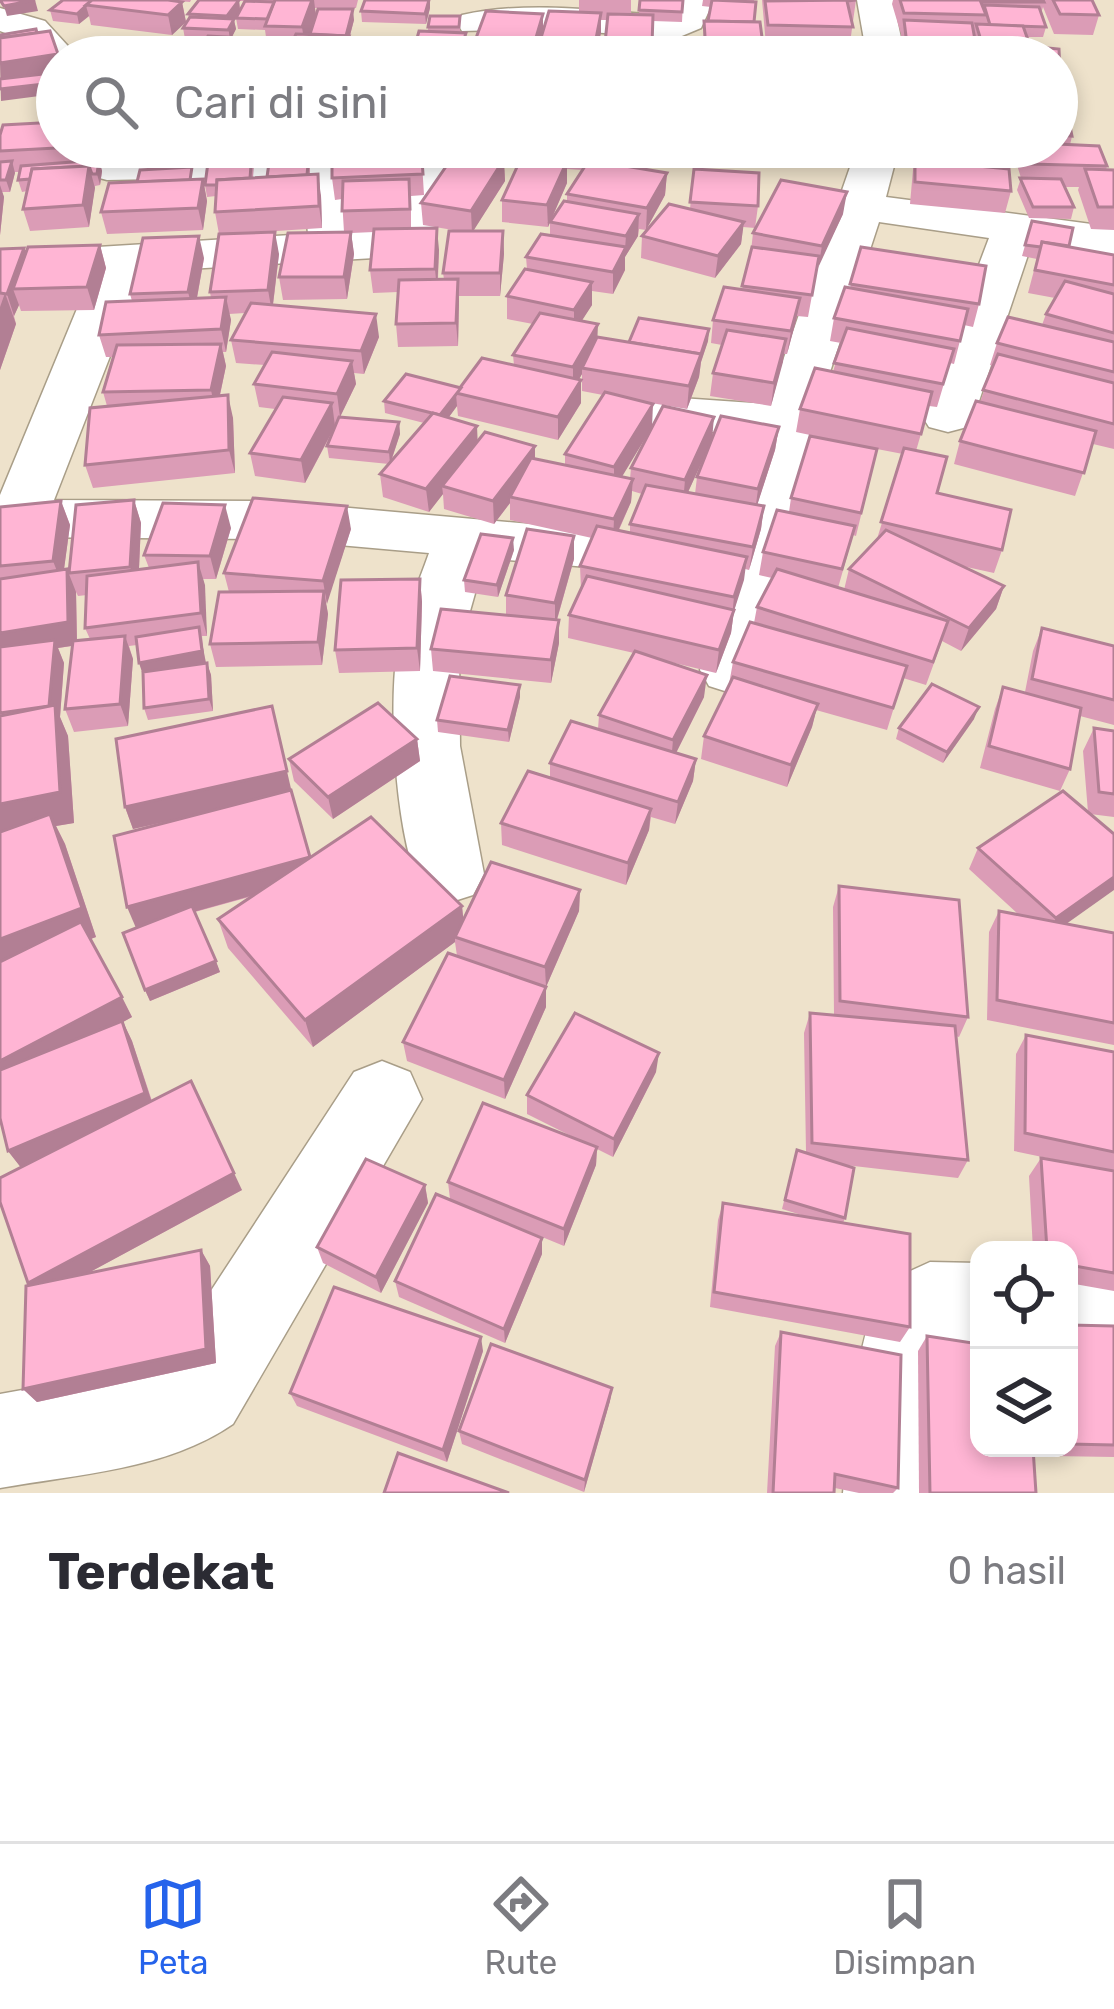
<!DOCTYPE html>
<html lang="id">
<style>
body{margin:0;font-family:Rubik,sans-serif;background:#f7f7f7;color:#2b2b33}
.controls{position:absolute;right:36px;bottom:36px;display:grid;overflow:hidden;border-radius:24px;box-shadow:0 6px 18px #0003}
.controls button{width:108px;height:108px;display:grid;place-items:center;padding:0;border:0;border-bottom:3px solid #e1e1e2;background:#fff;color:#2b2b33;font:60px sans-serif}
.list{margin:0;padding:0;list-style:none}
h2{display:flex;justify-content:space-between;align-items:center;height:156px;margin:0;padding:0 48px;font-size:51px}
h2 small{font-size:39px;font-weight:400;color:#7c7c81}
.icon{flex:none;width:66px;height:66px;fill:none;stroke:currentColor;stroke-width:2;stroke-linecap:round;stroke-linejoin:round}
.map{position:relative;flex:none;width:1114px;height:1493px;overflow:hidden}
.search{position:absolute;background:#fff;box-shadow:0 6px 18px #0003;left:36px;right:36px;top:36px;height:132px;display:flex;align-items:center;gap:30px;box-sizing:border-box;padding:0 42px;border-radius:66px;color:#7c7c81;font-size:45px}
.sheet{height:348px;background:#fff}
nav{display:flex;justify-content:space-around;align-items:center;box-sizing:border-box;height:168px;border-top:3px solid #e1e1e2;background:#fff;font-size:33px;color:#7c7c81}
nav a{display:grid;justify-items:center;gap:6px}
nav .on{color:#2563eb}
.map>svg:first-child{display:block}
</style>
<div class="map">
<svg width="1114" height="1493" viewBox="0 0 1114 1493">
<rect width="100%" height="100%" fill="#eee2cb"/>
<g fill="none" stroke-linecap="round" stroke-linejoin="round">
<defs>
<g id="minor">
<path d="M 678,0 L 714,0 L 701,28 L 677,38 L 545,29 L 462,31 L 457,23 L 462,15 C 529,0 602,11 670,16 Z"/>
<path d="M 857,0 L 893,0 L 905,57 L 867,57 Z"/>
<path d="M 0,8 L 45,21 L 78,57 L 57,57 L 57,68 C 34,62 26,39 0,31 Z"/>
<path d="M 431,147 L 473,147 L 426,246 L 392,257 L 137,272 L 137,287 L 54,500 L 271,501 L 587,529 L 607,534 L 616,548 L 607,562 L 587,567 L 485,558 L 459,650 L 460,746 L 484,874 L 473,895 L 448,903 L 423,895 C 396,841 388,713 397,652 C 402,619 418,585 429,553 L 271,539 L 15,537 L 0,541 L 0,495 L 91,275 L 0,281 L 0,253 L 308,234 L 303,176 L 107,180 L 92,176 L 86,167 L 92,158 L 314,150 C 353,160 348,198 353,232 L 392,227 Z"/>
<path d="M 857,147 L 899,147 L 886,197 L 1114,227 L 1114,255 L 1032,243 L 974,416 L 967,427 L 948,432 L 929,427 L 922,416 L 989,238 L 879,222 L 814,421 L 762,670 L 753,686 L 731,693 L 709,686 L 700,670 L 758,435 L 637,427 L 619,422 L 611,411 L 619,400 L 637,395 L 768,404 Z"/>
<path d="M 382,1061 L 410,1072 L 422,1099 L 233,1424 C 166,1470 79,1474 0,1488 L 0,1394 L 155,1366 L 167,1358 L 354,1072 Z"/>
<path d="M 930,1262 L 979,1263 L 979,1353 L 950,1352 L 939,1493 L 843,1493 C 851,1421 854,1352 882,1284 Z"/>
<path d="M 1069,1264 L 1114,1265 L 1114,1355 L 1069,1354 Z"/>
</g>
</defs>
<use href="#minor" stroke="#a99e88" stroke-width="3"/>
<use href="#minor" fill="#fff" fill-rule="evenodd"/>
</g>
<g fill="#db9cb6" fill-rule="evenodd">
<path d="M 63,0 L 191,0 L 190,2 L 177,1 L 182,2 L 186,22 L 172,35 L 91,25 L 89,16 L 79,24 L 53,21 L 50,10 Z"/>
<path d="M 199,0 L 358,0 L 356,8 L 315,8 L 316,16 L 354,20 L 349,39 L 350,49 L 414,46 L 428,32 L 428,27 L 460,16 L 460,33 L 466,44 L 465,49 L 476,57 L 194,57 L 205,40 L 185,39 L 183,28 L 189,18 L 188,14 ZM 239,1 L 274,2 L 240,10 ZM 240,11 L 236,18 L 238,29 L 265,30 L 267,44 L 247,49 L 245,38 L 231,38 L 236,29 L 234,20 Z"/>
<path d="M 430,0 L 430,8 L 426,24 L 362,22 L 361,11 Z"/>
<path d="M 579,0 L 631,0 L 631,14 L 639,15 L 640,0 L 683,0 L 682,22 L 653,21 L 651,57 L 604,57 L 608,20 L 601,20 L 601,33 L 596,57 L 477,57 L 476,38 L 543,32 L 579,12 Z"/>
<path d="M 703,0 L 754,0 L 754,22 L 763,57 L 678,57 L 703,56 L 704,21 L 708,21 L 711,7 L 702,6 Z"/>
<path d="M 762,0 L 856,0 L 850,43 L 812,46 L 814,57 L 771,57 L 770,45 L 766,45 Z"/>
<path d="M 893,0 L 1092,0 L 1099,15 L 1093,35 L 1054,34 L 1043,7 L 1041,13 L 1046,27 L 1043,37 L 1027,37 L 1034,57 L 902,57 L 901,34 L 892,4 Z"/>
<path d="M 1057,115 L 1072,136 L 1070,145 L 1107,166 L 1106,170 L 1114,170 L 1114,230 L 1091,229 L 1078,190 L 1079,187 L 1065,187 L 1074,207 L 1071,219 L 1029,218 L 1017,190 L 1021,178 L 1017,165 L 1019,154 L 1005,153 L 1005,169 L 1011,191 L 1005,213 L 910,204 L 915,147 L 1057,147 Z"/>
<path d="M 0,135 L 96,147 L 93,160 L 99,160 L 102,171 L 100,185 L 95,186 L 89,227 L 30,231 L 23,209 L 27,191 L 22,192 L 18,180 L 20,172 L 15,172 L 10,192 L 2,192 L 4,197 L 0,235 Z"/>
<path d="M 204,147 L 250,147 L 250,150 L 205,152 Z"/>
<path d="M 421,147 L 424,195 L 411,196 L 411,228 L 439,250 L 438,279 L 444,279 L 443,273 L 459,231 L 423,225 L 421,203 L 479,155 L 479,147 L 586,147 L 583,169 L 593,161 L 596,147 L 638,147 L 636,147 L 633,167 L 667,173 L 665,195 L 646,230 L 639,229 L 638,236 L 625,257 L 625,270 L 613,294 L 592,291 L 592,305 L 581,321 L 597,337 L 629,342 L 709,329 L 708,341 L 701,362 L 699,377 L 687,409 L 639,401 L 652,427 L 621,477 L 630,479 L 631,468 L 712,439 L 779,427 L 775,450 L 757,505 L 764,506 L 761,529 L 749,570 L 745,569 L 734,611 L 731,633 L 716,673 L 662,660 L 704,697 L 676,753 L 696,759 L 693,781 L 675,824 L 651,817 L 649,830 L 626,885 L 502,845 L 501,823 L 550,778 L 550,763 L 598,729 L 599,715 L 634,653 L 568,638 L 569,615 L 581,589 L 580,566 L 592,538 L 510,520 L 510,503 L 494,524 L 444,509 L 443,494 L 429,512 L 383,497 L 380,474 L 389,464 L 329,458 L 327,446 L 335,427 L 305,483 L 255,476 L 250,453 L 275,409 L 259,407 L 254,384 L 265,365 L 236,363 L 231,340 L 245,313 L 229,314 L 231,320 L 226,352 L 223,352 L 226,366 L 220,395 L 233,418 L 235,473 L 93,488 L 85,465 L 107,406 L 103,392 L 113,357 L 106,357 L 99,335 L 132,301 L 130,294 L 204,258 L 197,298 L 211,298 L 210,292 L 219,234 L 215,212 L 216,196 L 207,197 L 205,185 L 254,165 L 253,178 L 267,177 L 310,166 L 310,174 L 321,196 L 322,228 L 246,233 L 279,254 L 273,305 L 379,337 L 364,374 L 354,373 L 356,384 L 340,417 L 399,422 L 400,434 L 391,462 L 424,423 L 385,413 L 384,401 L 461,388 L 514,365 L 513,355 L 533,324 L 507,319 L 507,296 L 527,269 L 526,257 L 550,235 L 550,222 L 567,201 L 567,194 L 583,170 L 567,169 L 567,183 L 548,227 L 502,222 L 502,200 L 517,168 L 504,167 L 505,181 L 473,231 L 503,231 L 504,254 L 500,296 L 459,296 L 458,346 L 398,347 L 396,324 L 398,292 L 373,293 L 370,270 L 374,232 L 351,233 L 354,254 L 347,299 L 283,300 L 279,277 L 344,232 L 342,199 L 335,200 L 332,178 ZM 582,374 L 582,391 L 603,395 L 565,454 L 565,465 L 535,459 L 535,446 L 478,441 L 448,418 L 457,406 L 458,416 L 558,440 L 581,403 L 581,380 L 579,379 ZM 709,446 L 697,477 L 695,494 L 688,492 ZM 632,491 L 642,494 L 630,524 L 630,533 L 619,530 L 631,502 Z"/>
<path d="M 644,147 L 696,147 L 694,153 L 644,149 Z"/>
<path d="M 701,147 L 788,147 L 785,163 L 700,154 Z"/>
<path d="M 800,147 L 855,147 L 850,165 L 798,159 Z"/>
<path d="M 694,169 L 758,206 L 755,228 L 743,227 L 741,244 L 715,278 L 641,258 L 642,236 L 690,209 Z"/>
<path d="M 203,179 L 207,201 L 203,230 L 107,234 L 101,212 Z"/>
<path d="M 843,214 L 817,268 L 808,317 L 797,316 L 787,354 L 784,354 L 771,406 L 710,396 L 713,373 L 722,345 L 711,343 L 713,320 L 742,290 L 751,251 L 753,233 Z"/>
<path d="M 1032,221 L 1069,246 L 1114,255 L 1114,449 L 1093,444 L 1075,496 L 954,464 L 960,441 L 980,402 L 993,366 L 990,365 L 997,343 L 1042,325 L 1046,314 L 1055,298 L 1028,293 L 1037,259 L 1022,256 Z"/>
<path d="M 100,245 L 106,268 L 94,310 L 21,311 L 19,305 L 14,316 L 16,324 L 0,370 L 0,249 L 26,255 Z"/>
<path d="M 861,247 L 979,304 L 973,327 L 964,325 L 954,364 L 950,363 L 937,407 L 929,406 L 916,451 L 937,493 L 1002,550 L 994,573 L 962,566 L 1004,586 L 996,609 L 961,651 L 942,641 L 926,685 L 903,678 L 887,730 L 816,710 L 812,727 L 787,787 L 701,759 L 704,736 L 729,684 L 733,662 L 754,623 L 757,607 L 772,578 L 759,575 L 763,552 L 789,512 L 791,498 L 871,448 L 796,432 L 800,409 L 833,372 L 841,343 L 830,341 L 834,318 L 850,288 ZM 877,449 L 903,454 L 877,539 L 849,569 L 844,590 L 838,588 L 853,535 L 856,536 Z"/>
<path d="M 134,500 L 141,523 L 139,569 L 149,568 L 144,555 L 231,528 L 216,579 L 203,579 L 207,636 L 202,636 L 205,663 L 207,663 L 211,675 L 213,711 L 148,720 L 144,708 L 143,675 L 137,645 L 129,646 L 133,659 L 128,726 L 74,732 L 65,709 L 72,646 L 58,648 L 64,663 L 60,717 L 68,736 L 74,823 L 56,826 L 65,844 L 96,937 L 90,939 L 132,1017 L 123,1022 L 132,1041 L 152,1101 L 242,1190 L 88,1273 L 201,1250 L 210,1266 L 216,1363 L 37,1402 L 23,1389 L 31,1285 L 21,1167 L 8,1151 L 0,1118 L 0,507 L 61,501 L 70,525 L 64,569 L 69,573 ZM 76,592 L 78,596 L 87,595 L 85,628 L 90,639 L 77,641 Z"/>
<path d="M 351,529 L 326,604 L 328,614 L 322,665 L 216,667 L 210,644 L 229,592 L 224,573 Z"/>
<path d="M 514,550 L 498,597 L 465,592 L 464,580 Z"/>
<path d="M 574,559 L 557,620 L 559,643 L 551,683 L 433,671 L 431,649 L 506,615 L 506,595 Z"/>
<path d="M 420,579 L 422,602 L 420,671 L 339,673 L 335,650 Z"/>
<path d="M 1042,628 L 1114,646 L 1114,725 L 1080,716 L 1070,769 L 1060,791 L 980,768 L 995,709 L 1003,687 L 1025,692 L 1033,651 Z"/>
<path d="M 520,685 L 520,697 L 509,742 L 438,732 L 437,720 Z"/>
<path d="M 974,719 L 943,763 L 896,739 L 899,728 Z"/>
<path d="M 1094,728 L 1114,731 L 1114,817 L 1090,814 L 1066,924 L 1114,933 L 1114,1045 L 987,1020 L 989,932 L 999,911 L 1019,915 L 969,869 L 978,848 L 1088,812 L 1083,751 Z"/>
<path d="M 417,739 L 420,761 L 333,819 L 294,781 L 289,759 Z"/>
<path d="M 292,793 L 310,858 L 462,906 L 463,920 L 580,890 L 579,911 L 546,987 L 546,1007 L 505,1099 L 407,1061 L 403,1042 L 457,956 L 455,942 L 313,1047 L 228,948 L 218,919 L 253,896 L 195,912 L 220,972 L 150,1001 L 145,990 L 137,928 L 193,816 L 133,829 L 125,807 Z"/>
<path d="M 839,886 L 968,1017 L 959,1037 L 956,1036 L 968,1160 L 958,1178 L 845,1165 L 845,1218 L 843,1223 L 910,1327 L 900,1342 L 710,1307 L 718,1220 L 723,1203 L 808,1217 L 782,1209 L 797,1150 L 806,1152 L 804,1033 L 810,1013 L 834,1015 L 833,907 Z"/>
<path d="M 1026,1035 L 1114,1052 L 1114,1291 L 1069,1283 L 1069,1250 L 1033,1250 L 1029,1176 L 1041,1158 L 1076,1164 L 1014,1151 L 1016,1054 Z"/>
<path d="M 656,1072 L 613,1157 L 597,1149 L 596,1165 L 564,1246 L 450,1199 L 448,1182 L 581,1141 L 527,1114 L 527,1095 Z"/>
<path d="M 425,1185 L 428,1203 L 381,1293 L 323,1263 L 317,1247 Z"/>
<path d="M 542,1238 L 542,1254 L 505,1343 L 399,1297 L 395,1281 Z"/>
<path d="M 1069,1325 L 1114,1326 L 1114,1457 L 1052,1456 L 1051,1448 L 1069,1448 Z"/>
<path d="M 781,1332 L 898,1488 L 893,1493 L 859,1493 L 835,1488 L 834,1493 L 767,1493 L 775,1346 Z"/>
<path d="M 927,1336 L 1036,1493 L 919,1493 L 918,1351 Z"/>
<path d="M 483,1351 L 447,1462 L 297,1406 L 290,1393 Z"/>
<path d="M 612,1388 L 610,1401 L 584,1492 L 462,1444 L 459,1431 Z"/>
</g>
<g fill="#b27f94">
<path d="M 35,0 L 38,11 L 7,16 L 4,6 Z"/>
<path d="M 239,0 L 240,10 L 234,20 L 236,29 L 230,41 L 227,16 Z"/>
<path d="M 312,0 L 314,0 L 316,16 L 305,47 L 302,27 Z"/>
<path d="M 430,0 L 430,8 L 426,24 L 425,14 Z"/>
<path d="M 182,2 L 186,22 L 172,35 L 168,15 Z"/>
<path d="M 86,6 L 89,16 L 79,24 L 77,14 Z"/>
<path d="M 353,9 L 354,20 L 349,39 L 351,57 L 339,57 Z"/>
<path d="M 601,13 L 601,33 L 594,57 L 595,44 Z"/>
<path d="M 543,14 L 543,35 L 535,57 L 535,41 Z"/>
<path d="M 245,38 L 247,49 L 242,57 L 233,57 Z"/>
<path d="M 58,54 L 57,75 L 44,77 L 47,95 L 1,101 L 0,63 Z"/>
<path d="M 86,147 L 96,147 L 91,168 Z"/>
<path d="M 504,159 L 505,181 L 472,233 L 471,211 Z"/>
<path d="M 99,160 L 102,171 L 100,185 L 97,174 Z"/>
<path d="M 12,161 L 15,173 L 10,192 L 6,180 Z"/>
<path d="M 567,161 L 567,183 L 548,227 L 547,205 Z"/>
<path d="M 89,166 L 95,188 L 89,227 L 83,205 Z"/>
<path d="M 667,173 L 665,195 L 646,230 L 647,208 Z"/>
<path d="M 318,174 L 321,196 L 322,228 L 319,206 Z"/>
<path d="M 203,179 L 207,201 L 203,230 L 198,208 Z"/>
<path d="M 0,185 L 4,197 L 0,235 Z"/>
<path d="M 847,192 L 843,214 L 818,268 L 822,246 Z"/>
<path d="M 639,214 L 638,236 L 625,257 L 625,270 L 613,294 L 613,272 L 625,249 L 626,236 Z"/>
<path d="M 744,222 L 741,244 L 715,278 L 718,256 Z"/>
<path d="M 437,228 L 439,250 L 437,291 L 435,269 Z"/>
<path d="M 503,231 L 504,254 L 500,296 L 500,273 Z"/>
<path d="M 275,232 L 279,254 L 272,312 L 268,290 Z"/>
<path d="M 351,232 L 354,254 L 347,299 L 344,277 Z"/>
<path d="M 199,236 L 204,258 L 194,314 L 188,292 Z"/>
<path d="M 100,245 L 106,268 L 94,310 L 87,287 Z"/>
<path d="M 24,248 L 31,271 L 13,289 L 19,305 L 14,316 L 7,294 Z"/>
<path d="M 458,279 L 459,301 L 458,346 L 456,323 Z"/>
<path d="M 592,282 L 592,305 L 574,333 L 574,310 Z"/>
<path d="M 5,293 L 16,324 L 0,370 L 0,307 Z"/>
<path d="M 226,297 L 231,320 L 226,352 L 221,329 Z"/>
<path d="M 800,298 L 796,321 L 787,354 L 791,331 Z"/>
<path d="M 376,314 L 379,337 L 364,374 L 361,351 Z"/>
<path d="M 598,324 L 597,347 L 582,368 L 582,374 L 573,390 L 573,367 Z"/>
<path d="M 709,329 L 708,341 L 701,362 L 699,377 L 687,409 L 689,386 Z"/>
<path d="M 786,339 L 783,362 L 771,406 L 774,383 Z"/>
<path d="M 221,344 L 226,366 L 216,413 L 211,390 Z"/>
<path d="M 352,361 L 356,384 L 340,417 L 337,394 Z"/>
<path d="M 581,380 L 581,403 L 558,440 L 558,417 Z"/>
<path d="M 456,394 L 457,406 L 441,428 L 440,415 Z"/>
<path d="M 228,395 L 233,418 L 235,473 L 229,450 Z"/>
<path d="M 332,403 L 335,426 L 305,483 L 301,460 Z"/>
<path d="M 653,404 L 652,427 L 614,490 L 614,467 Z"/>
<path d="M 714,417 L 712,440 L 683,503 L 685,480 Z"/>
<path d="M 399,422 L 400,434 L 390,464 L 389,452 Z"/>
<path d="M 477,426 L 478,449 L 442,486 L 443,494 L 429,512 L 426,489 Z"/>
<path d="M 779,427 L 775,450 L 755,512 L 758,489 Z"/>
<path d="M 535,446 L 535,469 L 510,497 L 510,503 L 494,524 L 493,501 Z"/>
<path d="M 633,479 L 631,502 L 613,542 L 614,519 Z"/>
<path d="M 134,500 L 141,523 L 138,590 L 130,567 Z"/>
<path d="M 61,501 L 70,525 L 62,584 L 53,561 Z"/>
<path d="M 225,505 L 231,528 L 216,579 L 210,556 Z"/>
<path d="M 347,506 L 351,529 L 327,604 L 323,581 Z"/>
<path d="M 764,506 L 761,529 L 749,570 L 753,547 Z"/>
<path d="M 574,536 L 574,559 L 555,626 L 555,603 Z"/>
<path d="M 513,538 L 514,550 L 498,597 L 497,585 Z"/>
<path d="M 747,557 L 744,580 L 734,611 L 731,633 L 716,673 L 719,650 L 732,617 L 734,597 Z"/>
<path d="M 198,562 L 205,585 L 207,636 L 201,613 Z"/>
<path d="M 67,569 L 76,592 L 77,645 L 58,648 L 64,663 L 60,717 L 68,736 L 74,823 L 56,826 L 65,844 L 96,937 L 0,974 L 0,804 L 60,792 L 0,658 L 0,633 Z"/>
<path d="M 420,579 L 422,602 L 420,671 L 417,648 Z"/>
<path d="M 1004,586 L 996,609 L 961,651 L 969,628 Z"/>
<path d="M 324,591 L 328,614 L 322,665 L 318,642 Z"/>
<path d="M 559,620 L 559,643 L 551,683 L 551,660 Z"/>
<path d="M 199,627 L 206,663 L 143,675 L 139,663 Z"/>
<path d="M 125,636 L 133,659 L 128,726 L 120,704 Z"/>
<path d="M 207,663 L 211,675 L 213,711 L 209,699 Z"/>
<path d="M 707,675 L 704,697 L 671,763 L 673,740 Z"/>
<path d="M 520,685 L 520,697 L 509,742 L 508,730 Z"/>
<path d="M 818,704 L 812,727 L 787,787 L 791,765 Z"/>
<path d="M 272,706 L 292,793 L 133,829 L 125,807 Z"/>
<path d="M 979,707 L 974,719 L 943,763 L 947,752 Z"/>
<path d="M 417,739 L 420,761 L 333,819 L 328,797 Z"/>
<path d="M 696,759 L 693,781 L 675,824 L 678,802 Z"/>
<path d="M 651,809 L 649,830 L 626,885 L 628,863 Z"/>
<path d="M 310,857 L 315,878 L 136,928 L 127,907 Z"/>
<path d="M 1114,877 L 1114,890 L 1045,939 L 1056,918 Z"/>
<path d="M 580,890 L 579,911 L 546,987 L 545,967 Z"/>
<path d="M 462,906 L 465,935 L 455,937 L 455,942 L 313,1047 L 305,1020 Z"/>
<path d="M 216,961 L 220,972 L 150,1001 L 145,990 Z"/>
<path d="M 546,987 L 546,1007 L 505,1099 L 504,1080 Z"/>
<path d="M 122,997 L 132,1017 L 123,1022 L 132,1041 L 155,1112 L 22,1169 L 8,1151 L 0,1087 L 0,1061 Z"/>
<path d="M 659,1053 L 656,1072 L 613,1157 L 614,1139 Z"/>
<path d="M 597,1147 L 596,1165 L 564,1246 L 564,1229 Z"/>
<path d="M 234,1173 L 242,1190 L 42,1298 L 28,1283 Z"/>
<path d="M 425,1185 L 428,1203 L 381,1293 L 376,1277 Z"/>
<path d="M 542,1238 L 542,1254 L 505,1343 L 504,1329 Z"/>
<path d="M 201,1250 L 210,1266 L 216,1363 L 37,1402 L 23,1389 Z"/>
<path d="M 481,1337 L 483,1351 L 447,1462 L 443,1450 Z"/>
<path d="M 612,1388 L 610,1401 L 584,1492 L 585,1480 Z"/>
</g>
<g fill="#ffb5d4" stroke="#b27f94" stroke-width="3">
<path d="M 0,0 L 35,0 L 4,6 Z"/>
<path d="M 63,0 L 92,0 L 77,14 L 50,10 Z"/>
<path d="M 92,0 L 168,0 L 182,2 L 168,15 L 86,5 Z"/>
<path d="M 199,0 L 239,0 L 227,16 L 188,14 Z"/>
<path d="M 275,0 L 312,0 L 302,27 L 265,26 Z"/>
<path d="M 365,0 L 429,0 L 425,14 L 361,11 Z"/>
<path d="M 640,0 L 683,0 L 682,12 L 639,10 Z"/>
<path d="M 712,0 L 756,2 L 754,22 L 708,21 Z"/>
<path d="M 856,0 L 847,1 L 853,27 L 768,25 L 765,1 Z"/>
<path d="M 900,0 L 980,0 L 986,15 L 904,13 Z"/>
<path d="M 982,0 L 1043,0 L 1044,2 L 982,2 Z"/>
<path d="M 1053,0 L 1092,0 L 1099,15 L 1060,14 Z"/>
<path d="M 245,1 L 274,2 L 267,19 L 236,18 Z"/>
<path d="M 984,5 L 1039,7 L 1046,27 L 990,25 Z"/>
<path d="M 318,9 L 353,9 L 346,36 L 310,34 Z"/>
<path d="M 486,11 L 543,14 L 535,41 L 476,38 Z"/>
<path d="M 549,11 L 601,13 L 595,44 L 540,41 Z"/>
<path d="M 608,14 L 653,15 L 652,45 L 605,43 Z"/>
<path d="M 430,16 L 460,16 L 459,27 L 428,27 Z"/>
<path d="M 190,17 L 234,19 L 228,30 L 183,28 Z"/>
<path d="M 904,20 L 972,23 L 978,57 L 908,53 Z"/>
<path d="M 704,21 L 760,22 L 764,53 L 706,52 Z"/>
<path d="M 976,24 L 1023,26 L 1034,57 L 986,57 Z"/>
<path d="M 36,29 L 37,33 L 0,38 L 0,35 Z"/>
<path d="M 50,31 L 58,54 L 0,63 L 0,38 Z"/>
<path d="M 419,31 L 466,33 L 461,49 L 418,47 L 417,49 L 414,49 Z"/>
<path d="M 296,34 L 349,36 L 339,57 L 285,57 Z"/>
<path d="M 208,36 L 245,38 L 233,57 L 194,57 Z"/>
<path d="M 771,38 L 810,39 L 814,57 L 774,57 Z"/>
<path d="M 822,41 L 855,44 L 854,57 L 821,57 Z"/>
<path d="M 354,42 L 414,46 L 409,57 L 345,57 Z"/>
<path d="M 488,42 L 552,45 L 549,57 L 482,57 Z"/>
<path d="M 251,43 L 289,45 L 281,57 L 241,57 Z"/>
<path d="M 418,47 L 476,50 L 473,57 L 414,57 Z"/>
<path d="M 1038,47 L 1059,49 L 1060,73 L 1057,73 L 1057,57 L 1038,57 Z"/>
<path d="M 179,51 L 180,57 L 123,57 Z"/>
<path d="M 43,74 L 44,84 L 0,89 L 0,79 Z"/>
<path d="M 1057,115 L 1068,116 L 1072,136 L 1057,135 Z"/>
<path d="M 57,122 L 57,147 L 75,147 L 0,151 L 0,135 L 3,125 Z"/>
<path d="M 1057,144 L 1099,146 L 1107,166 L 1029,164 L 1024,147 L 1057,147 Z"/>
<path d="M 332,147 L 421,147 L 423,174 L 332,178 Z"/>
<path d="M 596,147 L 635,147 L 632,161 L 593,158 Z"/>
<path d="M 918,147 L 1005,147 L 1006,165 L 918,158 Z"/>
<path d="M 456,152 L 504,159 L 471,211 L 421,203 Z"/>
<path d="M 252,153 L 250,178 L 217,180 L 217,185 L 205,185 L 209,155 Z"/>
<path d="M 309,155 L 307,175 L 267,177 L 270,156 Z"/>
<path d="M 522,156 L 567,161 L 547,205 L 502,200 Z"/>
<path d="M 99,160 L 97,174 L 92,174 L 89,166 L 32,169 L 30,179 L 18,180 L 21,166 Z"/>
<path d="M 589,160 L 667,173 L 647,208 L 567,194 Z"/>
<path d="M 915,160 L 1009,169 L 1011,191 L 915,182 Z"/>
<path d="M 12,161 L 6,180 L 0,180 L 0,162 Z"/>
<path d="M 89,166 L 83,205 L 23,209 L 32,169 Z"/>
<path d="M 192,167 L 190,180 L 137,182 L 140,170 Z"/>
<path d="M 694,169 L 759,173 L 758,206 L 690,202 Z"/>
<path d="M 1085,169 L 1114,170 L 1114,207 L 1098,207 Z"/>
<path d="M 318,174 L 319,206 L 215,212 L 217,180 Z"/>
<path d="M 1020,178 L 1061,179 L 1074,207 L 1033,207 Z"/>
<path d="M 203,179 L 198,208 L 101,212 L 109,183 Z"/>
<path d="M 409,179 L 410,209 L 342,211 L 343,181 Z"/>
<path d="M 781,180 L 847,192 L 822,246 L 753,233 Z"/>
<path d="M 564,201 L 639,214 L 626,236 L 550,222 Z"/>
<path d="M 669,204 L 744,222 L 718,256 L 642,236 Z"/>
<path d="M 1032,221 L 1073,228 L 1069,246 L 1042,242 L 1041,247 L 1025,245 Z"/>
<path d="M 437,228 L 435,269 L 370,270 L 374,229 Z"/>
<path d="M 449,231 L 503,231 L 500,273 L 443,273 Z"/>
<path d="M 275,232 L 268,290 L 210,292 L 219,234 Z"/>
<path d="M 351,232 L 344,277 L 279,277 L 288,233 Z"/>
<path d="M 541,234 L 626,247 L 613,272 L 526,257 Z"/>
<path d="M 199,236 L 188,292 L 130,294 L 143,238 Z"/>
<path d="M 1042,242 L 1114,255 L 1114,285 L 1035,270 Z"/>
<path d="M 100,245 L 87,287 L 13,289 L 28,247 Z"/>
<path d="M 752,247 L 819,256 L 812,295 L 742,286 Z"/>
<path d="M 861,247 L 986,266 L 979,304 L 850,284 Z"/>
<path d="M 24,248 L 7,294 L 0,293 L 0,249 Z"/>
<path d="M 525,269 L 592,282 L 574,310 L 507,296 Z"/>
<path d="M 458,279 L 456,323 L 396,324 L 399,280 Z"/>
<path d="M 1065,281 L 1114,294 L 1114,333 L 1046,314 Z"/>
<path d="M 724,287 L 800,298 L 791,331 L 713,320 Z"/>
<path d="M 845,287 L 968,309 L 960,341 L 834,318 Z"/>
<path d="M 226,297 L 221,329 L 99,335 L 106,302 Z"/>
<path d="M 251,303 L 376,314 L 361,351 L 231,340 Z"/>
<path d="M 540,313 L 598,324 L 573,367 L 513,355 Z"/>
<path d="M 1008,317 L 1114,342 L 1114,372 L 997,343 Z"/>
<path d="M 639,318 L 709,329 L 701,354 L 629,342 Z"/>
<path d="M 847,328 L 954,349 L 943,384 L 834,363 Z"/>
<path d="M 727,330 L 786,339 L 774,383 L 713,373 Z"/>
<path d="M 597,337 L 701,354 L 689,386 L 582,368 Z"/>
<path d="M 221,344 L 211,390 L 103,392 L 117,345 Z"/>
<path d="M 272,352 L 352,361 L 337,394 L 254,384 Z"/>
<path d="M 998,354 L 1114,383 L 1114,424 L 983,390 Z"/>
<path d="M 482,358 L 581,380 L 558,417 L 456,393 Z"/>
<path d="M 815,368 L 932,392 L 921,434 L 800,409 Z"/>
<path d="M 406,374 L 461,388 L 440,415 L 384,401 Z"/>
<path d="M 605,392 L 653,404 L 614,467 L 565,454 Z"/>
<path d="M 228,395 L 229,450 L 85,465 L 90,408 Z"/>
<path d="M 283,397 L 332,403 L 301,460 L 250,453 Z"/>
<path d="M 976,401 L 1096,431 L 1084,473 L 960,441 Z"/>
<path d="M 663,406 L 714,417 L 685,480 L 631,468 Z"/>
<path d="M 433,413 L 477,426 L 426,489 L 380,474 Z"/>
<path d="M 721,416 L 779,427 L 758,489 L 697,477 Z"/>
<path d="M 339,417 L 399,422 L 389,452 L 327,446 Z"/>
<path d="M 485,432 L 535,446 L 493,501 L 442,486 Z"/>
<path d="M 810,436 L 877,449 L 861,513 L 791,498 Z"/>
<path d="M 904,448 L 947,457 L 937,493 L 1011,510 L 1002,550 L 881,522 Z"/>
<path d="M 531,458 L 633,479 L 614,519 L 510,497 Z"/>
<path d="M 646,485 L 764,506 L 753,547 L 630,524 Z"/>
<path d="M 253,498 L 347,506 L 323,581 L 224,573 Z"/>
<path d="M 134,500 L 130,567 L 69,573 L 76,505 Z"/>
<path d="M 61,501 L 53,561 L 0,566 L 0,507 Z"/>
<path d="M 163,503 L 225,505 L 210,556 L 144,555 Z"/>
<path d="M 777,510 L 855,526 L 842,569 L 763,552 Z"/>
<path d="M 597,526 L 747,557 L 734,597 L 580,566 Z"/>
<path d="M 527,529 L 574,536 L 555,603 L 506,595 Z"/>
<path d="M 886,530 L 1004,586 L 969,628 L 849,569 Z"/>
<path d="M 481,534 L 513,538 L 497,585 L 464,580 Z"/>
<path d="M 198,562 L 201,613 L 85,628 L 87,576 Z"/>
<path d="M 67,569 L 68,622 L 0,633 L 0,579 Z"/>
<path d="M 777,569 L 948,621 L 933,662 L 757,607 Z"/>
<path d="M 587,576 L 734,610 L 719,650 L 569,615 Z"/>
<path d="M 420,579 L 417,648 L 335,650 L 341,580 Z"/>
<path d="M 324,591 L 318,642 L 210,644 L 219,592 Z"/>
<path d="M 441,609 L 559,620 L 551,660 L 431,649 Z"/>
<path d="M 750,622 L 907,666 L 893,708 L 733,662 Z"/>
<path d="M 199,627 L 202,651 L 139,663 L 136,637 Z"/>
<path d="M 1042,628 L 1114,646 L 1114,700 L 1032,679 Z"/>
<path d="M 125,636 L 120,704 L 65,709 L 73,641 Z"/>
<path d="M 55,640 L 49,706 L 0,713 L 0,647 Z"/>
<path d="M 635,651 L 707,675 L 673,740 L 599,715 Z"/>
<path d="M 207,663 L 209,699 L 144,708 L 143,672 Z"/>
<path d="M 450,676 L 520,685 L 508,730 L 437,720 Z"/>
<path d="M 733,677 L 818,704 L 791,765 L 704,736 Z"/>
<path d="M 932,684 L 979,707 L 947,752 L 899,728 Z"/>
<path d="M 1003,687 L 1081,708 L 1070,769 L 989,746 Z"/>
<path d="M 378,703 L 417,739 L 328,797 L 289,759 Z"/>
<path d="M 55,705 L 60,792 L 0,804 L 0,716 Z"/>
<path d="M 272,706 L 287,771 L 125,807 L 116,739 Z"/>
<path d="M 571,721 L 696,759 L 678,802 L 550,763 Z"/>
<path d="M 1094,728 L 1114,731 L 1114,794 L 1099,792 Z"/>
<path d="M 528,771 L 651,809 L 628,863 L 501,823 Z"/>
<path d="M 291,790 L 310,857 L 127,907 L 114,836 Z"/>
<path d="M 1063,791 L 1114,834 L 1114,877 L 1056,918 L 978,848 Z"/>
<path d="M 50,814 L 82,908 L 0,939 L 0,832 Z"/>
<path d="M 371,817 L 462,906 L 305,1020 L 218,919 Z"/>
<path d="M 491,862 L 580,890 L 545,967 L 455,937 Z"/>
<path d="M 839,886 L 959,900 L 968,1017 L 840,1001 Z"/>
<path d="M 192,906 L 216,961 L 145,990 L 123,933 Z"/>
<path d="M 999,911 L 1114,933 L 1114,1023 L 997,1000 Z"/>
<path d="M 81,922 L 122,997 L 0,1061 L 0,962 Z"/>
<path d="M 448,953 L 546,987 L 504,1080 L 403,1042 Z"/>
<path d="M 575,1013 L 659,1053 L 614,1139 L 527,1095 Z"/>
<path d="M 810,1013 L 955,1026 L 968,1160 L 812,1143 Z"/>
<path d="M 122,1021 L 145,1093 L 8,1151 L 0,1118 L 0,1070 Z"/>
<path d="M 1026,1035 L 1114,1052 L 1114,1152 L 1025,1133 Z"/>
<path d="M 191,1081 L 234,1173 L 28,1283 L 0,1202 L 0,1178 Z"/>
<path d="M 483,1103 L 597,1147 L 564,1229 L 448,1182 Z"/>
<path d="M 797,1150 L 854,1168 L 845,1218 L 785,1200 Z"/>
<path d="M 1041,1158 L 1114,1171 L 1114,1273 L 1069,1265 L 1069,1250 L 1047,1250 Z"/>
<path d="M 366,1159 L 425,1185 L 376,1277 L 317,1247 Z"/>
<path d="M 436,1194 L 542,1238 L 504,1329 L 395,1281 Z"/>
<path d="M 723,1203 L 910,1234 L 910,1327 L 714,1292 Z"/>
<path d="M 201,1250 L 206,1349 L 23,1389 L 26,1286 Z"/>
<path d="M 334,1287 L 481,1337 L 443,1450 L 290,1393 Z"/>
<path d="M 1069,1325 L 1114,1326 L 1114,1445 L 1069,1444 Z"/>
<path d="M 781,1332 L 901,1355 L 898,1488 L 835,1474 L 834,1493 L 773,1493 Z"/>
<path d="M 927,1336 L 979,1344 L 979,1448 L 1033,1448 L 1036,1493 L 930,1493 Z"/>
<path d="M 491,1344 L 612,1388 L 585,1480 L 459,1431 Z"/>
<path d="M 398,1453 L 509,1493 L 384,1493 Z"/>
</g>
</svg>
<div class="controls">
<button><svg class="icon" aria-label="locate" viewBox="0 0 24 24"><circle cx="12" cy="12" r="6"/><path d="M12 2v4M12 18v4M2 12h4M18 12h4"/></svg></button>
<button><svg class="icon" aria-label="layers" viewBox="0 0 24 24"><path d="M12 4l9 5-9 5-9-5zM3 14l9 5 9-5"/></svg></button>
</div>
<div class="search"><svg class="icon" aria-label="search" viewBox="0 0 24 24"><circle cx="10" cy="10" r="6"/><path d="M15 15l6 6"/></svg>Cari di sini</div>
</div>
<section class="sheet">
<h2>Terdekat<small>0 hasil</small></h2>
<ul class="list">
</ul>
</section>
<nav>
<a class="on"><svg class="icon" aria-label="map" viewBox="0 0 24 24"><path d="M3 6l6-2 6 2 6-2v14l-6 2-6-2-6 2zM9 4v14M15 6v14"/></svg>Peta</a>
<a><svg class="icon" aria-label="directions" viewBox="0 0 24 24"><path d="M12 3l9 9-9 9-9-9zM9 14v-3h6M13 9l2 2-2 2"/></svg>Rute</a>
<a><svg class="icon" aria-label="saved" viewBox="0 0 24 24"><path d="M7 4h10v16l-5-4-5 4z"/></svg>Disimpan</a>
</nav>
